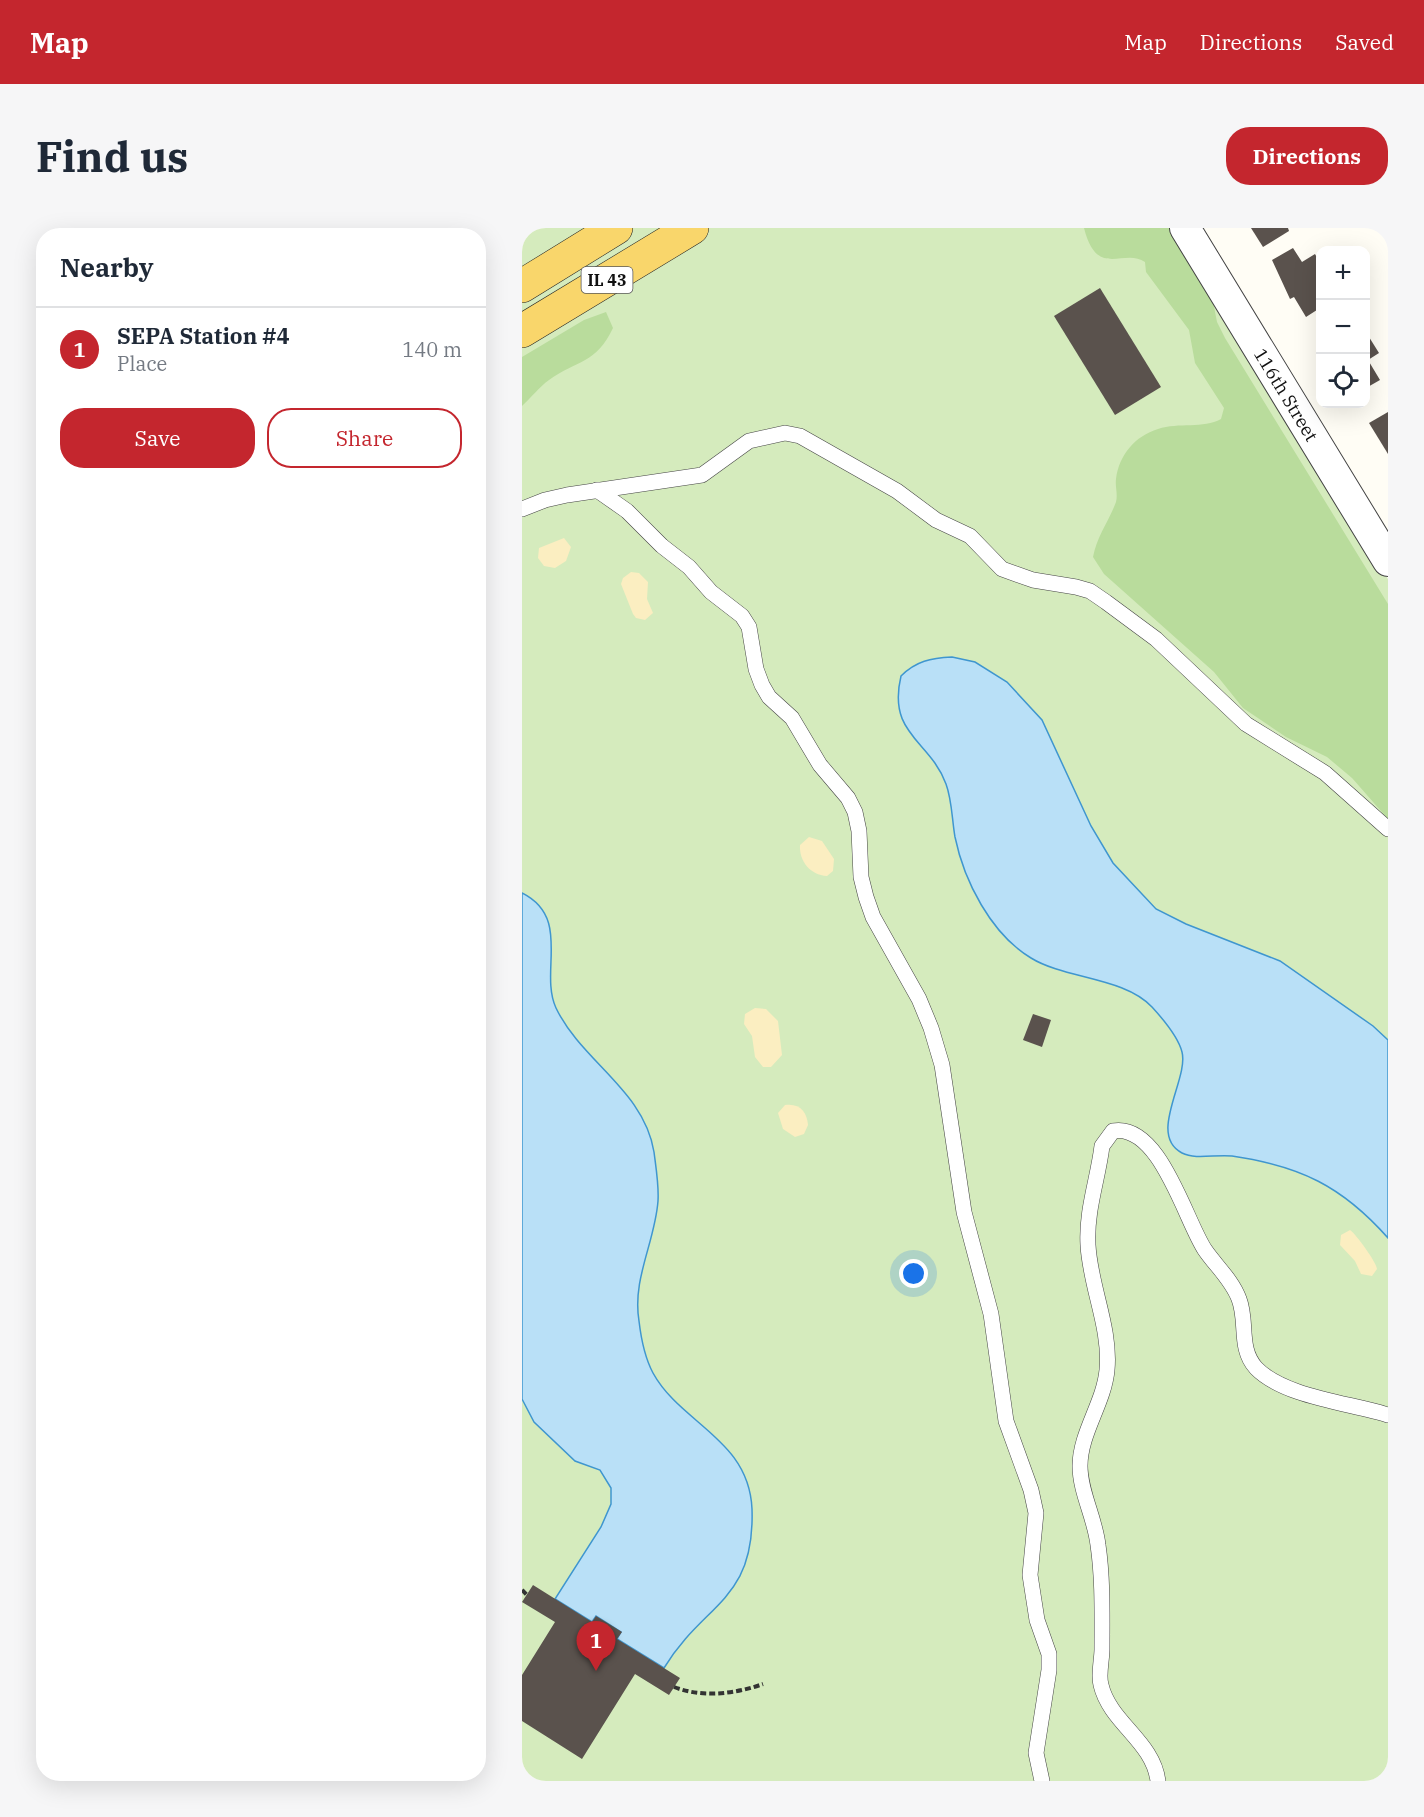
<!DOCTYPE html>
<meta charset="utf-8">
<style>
body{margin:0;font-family:"IBM Plex Serif",serif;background:#f6f6f7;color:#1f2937}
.controls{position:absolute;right:18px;top:18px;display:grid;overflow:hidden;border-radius:12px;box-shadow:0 6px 24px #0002}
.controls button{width:54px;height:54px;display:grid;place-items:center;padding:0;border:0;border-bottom:2px solid #e0e1e3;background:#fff;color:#1f2937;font:30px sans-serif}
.you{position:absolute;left:392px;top:1046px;width:21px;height:21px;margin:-15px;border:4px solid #fff;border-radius:50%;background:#1a73e8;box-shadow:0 0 0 9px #1a73e833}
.badge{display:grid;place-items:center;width:39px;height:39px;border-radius:50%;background:#c4262e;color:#fff;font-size:20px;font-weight:700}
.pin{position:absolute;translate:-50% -50px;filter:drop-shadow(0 2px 3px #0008)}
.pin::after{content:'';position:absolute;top:32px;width:21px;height:18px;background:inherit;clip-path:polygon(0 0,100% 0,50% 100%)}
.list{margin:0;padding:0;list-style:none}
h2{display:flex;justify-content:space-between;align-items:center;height:78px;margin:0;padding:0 24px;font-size:26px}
h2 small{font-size:20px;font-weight:400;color:#747a83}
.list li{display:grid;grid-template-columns:39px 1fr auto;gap:18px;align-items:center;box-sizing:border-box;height:84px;padding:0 24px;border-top:2px solid #e0e1e3}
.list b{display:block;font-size:22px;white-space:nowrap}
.list p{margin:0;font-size:20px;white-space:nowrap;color:#747a83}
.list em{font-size:20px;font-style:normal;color:#747a83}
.actions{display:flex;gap:12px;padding:18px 24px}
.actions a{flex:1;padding:14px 0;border:2px solid #c4262e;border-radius:24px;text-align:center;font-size:21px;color:#c4262e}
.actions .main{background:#c4262e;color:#fff}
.icon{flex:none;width:33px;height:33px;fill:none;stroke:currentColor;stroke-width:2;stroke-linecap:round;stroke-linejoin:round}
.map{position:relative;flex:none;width:866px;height:1553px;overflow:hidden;border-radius:24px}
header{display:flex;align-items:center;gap:36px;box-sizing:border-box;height:84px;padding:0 30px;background:#c4262e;color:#fff}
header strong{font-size:28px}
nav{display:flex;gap:33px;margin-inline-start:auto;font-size:21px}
.intro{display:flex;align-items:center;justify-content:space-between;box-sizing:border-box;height:144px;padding:0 36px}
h1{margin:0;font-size:42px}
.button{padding:15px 27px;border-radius:24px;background:#c4262e;color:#fff;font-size:21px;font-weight:700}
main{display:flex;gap:36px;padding:0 36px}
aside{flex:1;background:#fff;border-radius:24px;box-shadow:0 6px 24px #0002}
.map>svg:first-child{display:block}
</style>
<header>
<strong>Map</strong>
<nav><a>Map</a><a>Directions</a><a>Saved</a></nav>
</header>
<div class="intro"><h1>Find us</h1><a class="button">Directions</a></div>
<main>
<aside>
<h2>Nearby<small></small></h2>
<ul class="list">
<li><span class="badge">1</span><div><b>SEPA Station #4</b><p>Place</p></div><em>140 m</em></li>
</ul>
<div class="actions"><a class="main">Save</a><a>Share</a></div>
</aside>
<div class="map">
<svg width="866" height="1553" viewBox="0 0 866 1553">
<rect width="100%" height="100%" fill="#fffdf5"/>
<path fill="#d5ebbd" d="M 0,0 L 653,0 L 866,351 L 866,1553 L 0,1553 Z"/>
<g fill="#b9dc9c">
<path d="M 562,0 L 653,0 L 688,58 L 695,94 L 703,110 L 866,376 L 866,591 L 830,550 L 805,529 L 764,509 L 721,480 L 692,444 L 582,346 L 571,329 C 575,308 587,293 594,274 C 596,266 593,259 594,251 C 597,227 613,208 636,201 C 657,194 681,201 699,191 L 702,180 L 673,135 L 667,102 L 624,44 L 623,34 C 602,19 575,52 562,0 Z"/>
<path d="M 84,84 L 91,100 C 74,136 55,132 27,152 C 17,159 9,170 0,178 L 0,129 L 62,92 Z"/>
</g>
<g fill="#fbeec1">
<path d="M 42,310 L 49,319 L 44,333 L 33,340 L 22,338 L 16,330 L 17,320 Z"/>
<path d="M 109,344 L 117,345 L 126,354 L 125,371 L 131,385 L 123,392 L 114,390 L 111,386 L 99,356 L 101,350 Z"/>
<path d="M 287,609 L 300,613 L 312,631 L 311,643 L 305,648 C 288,647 277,633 278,617 Z"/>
<path d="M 233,780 L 244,781 L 256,793 L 260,827 L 249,839 L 241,839 L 233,829 L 230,808 L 222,796 L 223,786 Z"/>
<path d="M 263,877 C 278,875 285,884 286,897 L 282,906 L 273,909 L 261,901 L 256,885 Z"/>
<path d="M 828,1002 C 834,1006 855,1035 855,1041 L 850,1048 L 839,1046 L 833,1033 L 818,1017 L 819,1007 Z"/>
</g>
<g fill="#b9e0f7" stroke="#3f96cf" stroke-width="1.5">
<path d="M 430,429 L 453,434 L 485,454 L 520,492 L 569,598 L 591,635 L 634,681 L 664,696 L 758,733 L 851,798 L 866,812 L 866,1010 C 820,958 778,938 710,928 C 694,926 674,932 660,925 C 625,907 667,851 660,824 C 656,808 641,791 630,779 C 602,749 543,751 509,730 C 469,706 442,653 433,609 C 430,592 430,572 424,556 C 408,512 365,507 379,448 C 394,433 409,430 430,429 Z"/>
<path d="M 0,665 C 50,690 17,743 34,780 C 60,834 122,862 132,924 C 134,940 137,957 136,973 C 133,1014 110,1051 117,1093 C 119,1110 123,1130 131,1145 C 159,1196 227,1211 230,1281 C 233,1374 182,1374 142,1440 L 95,1411 L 99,1404 L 74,1388 L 70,1394 L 33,1371 L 79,1299 L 89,1276 L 89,1260 L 78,1242 L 53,1233 L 12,1194 L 0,1171 Z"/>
</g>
<g fill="#5a524d">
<path d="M 729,0 L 766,0 L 767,3 L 741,19 Z"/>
<path d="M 771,20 L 780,34 L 793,26 L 798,35 L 798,48 L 795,50 L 798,55 L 798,80 L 784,89 L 772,69 L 768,71 L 750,32 Z"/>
<path d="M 578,60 L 639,159 L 593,187 L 532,88 Z"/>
<path d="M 847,109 L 857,125 L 846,132 L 858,152 L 844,160 L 844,111 Z"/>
<path d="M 866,184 L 866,226 L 847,195 Z"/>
<path d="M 511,786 L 529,792 L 520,819 L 501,812 Z"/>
<path d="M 11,1357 L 70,1394 L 74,1388 L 100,1404 L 95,1411 L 158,1450 L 147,1467 L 113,1446 L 60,1531 L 0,1493 L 0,1447 L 33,1394 L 0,1374 Z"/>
</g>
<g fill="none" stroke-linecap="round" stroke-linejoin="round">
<defs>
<g id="service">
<path d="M 75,262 L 105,283 L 140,318 L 167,339 L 189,364 L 220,388 L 227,399 L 234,441 L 240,457 L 247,469 L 270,490 L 298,537 L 326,570 L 333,584 L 337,603 L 339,649 L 344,669 L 351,689 L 397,771 L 409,800 L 420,837 L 442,984 L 469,1086 L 484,1193 L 509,1262 L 514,1285 L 508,1347 L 515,1392 L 527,1426 L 527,1442 L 514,1525 L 520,1553"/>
<path d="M 0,281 L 23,272 L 45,267 L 180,247 L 227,213 L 263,205 L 278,208 L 375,263 L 414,292 L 448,308 L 480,341 L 511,352 L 554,359 L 568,363 L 584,374 L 634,411 L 724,496 L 803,545 L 866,601"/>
<path d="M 636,1553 C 631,1513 588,1495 579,1457 C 576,1447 580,1432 580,1421 C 580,1387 581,1351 576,1317 C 573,1290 558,1264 558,1238 C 558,1205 582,1175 585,1142 C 589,1100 568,1058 566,1017 C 564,982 576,951 580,918 L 591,903 C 638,895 663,992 683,1022 C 694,1038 710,1052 717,1071 C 726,1094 716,1120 734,1140 C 762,1169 828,1175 866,1187"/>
</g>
<g id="minor">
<path id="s1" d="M 663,0 L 866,333"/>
</g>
<g id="primary">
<path d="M 0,58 L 94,0"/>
<path d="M 0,103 L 170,0"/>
</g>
</defs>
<use href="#service" stroke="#444" stroke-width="16"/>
<use href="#minor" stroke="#444" stroke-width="32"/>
<use href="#primary" stroke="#222" stroke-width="34"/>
<g stroke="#333" stroke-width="4" stroke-dasharray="6 3" stroke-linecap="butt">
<path d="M 0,1362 L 5,1367"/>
<path d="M 152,1459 C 180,1470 213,1466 241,1456"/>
</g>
<use href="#service" stroke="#fff" stroke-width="15"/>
<use href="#minor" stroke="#fff" stroke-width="30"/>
<use href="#primary" stroke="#f9d66b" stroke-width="33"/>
</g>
<g text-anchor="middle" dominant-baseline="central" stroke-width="6" stroke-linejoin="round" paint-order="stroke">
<rect fill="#fff" stroke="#585858" stroke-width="1.5" x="59.5" y="39" width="51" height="26" rx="4.5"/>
<g font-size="16" font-weight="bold" fill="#111">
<text x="85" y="52">IL 43</text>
</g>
<g font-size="18" fill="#111" stroke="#fff">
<text stroke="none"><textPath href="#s1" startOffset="195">116th Street</textPath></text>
</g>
</g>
</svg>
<div class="controls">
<button>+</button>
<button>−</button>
<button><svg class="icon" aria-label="locate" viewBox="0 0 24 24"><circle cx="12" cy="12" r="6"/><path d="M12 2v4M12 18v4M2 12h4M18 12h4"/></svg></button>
</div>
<div class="you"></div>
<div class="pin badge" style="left:74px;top:1443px">1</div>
</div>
</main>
